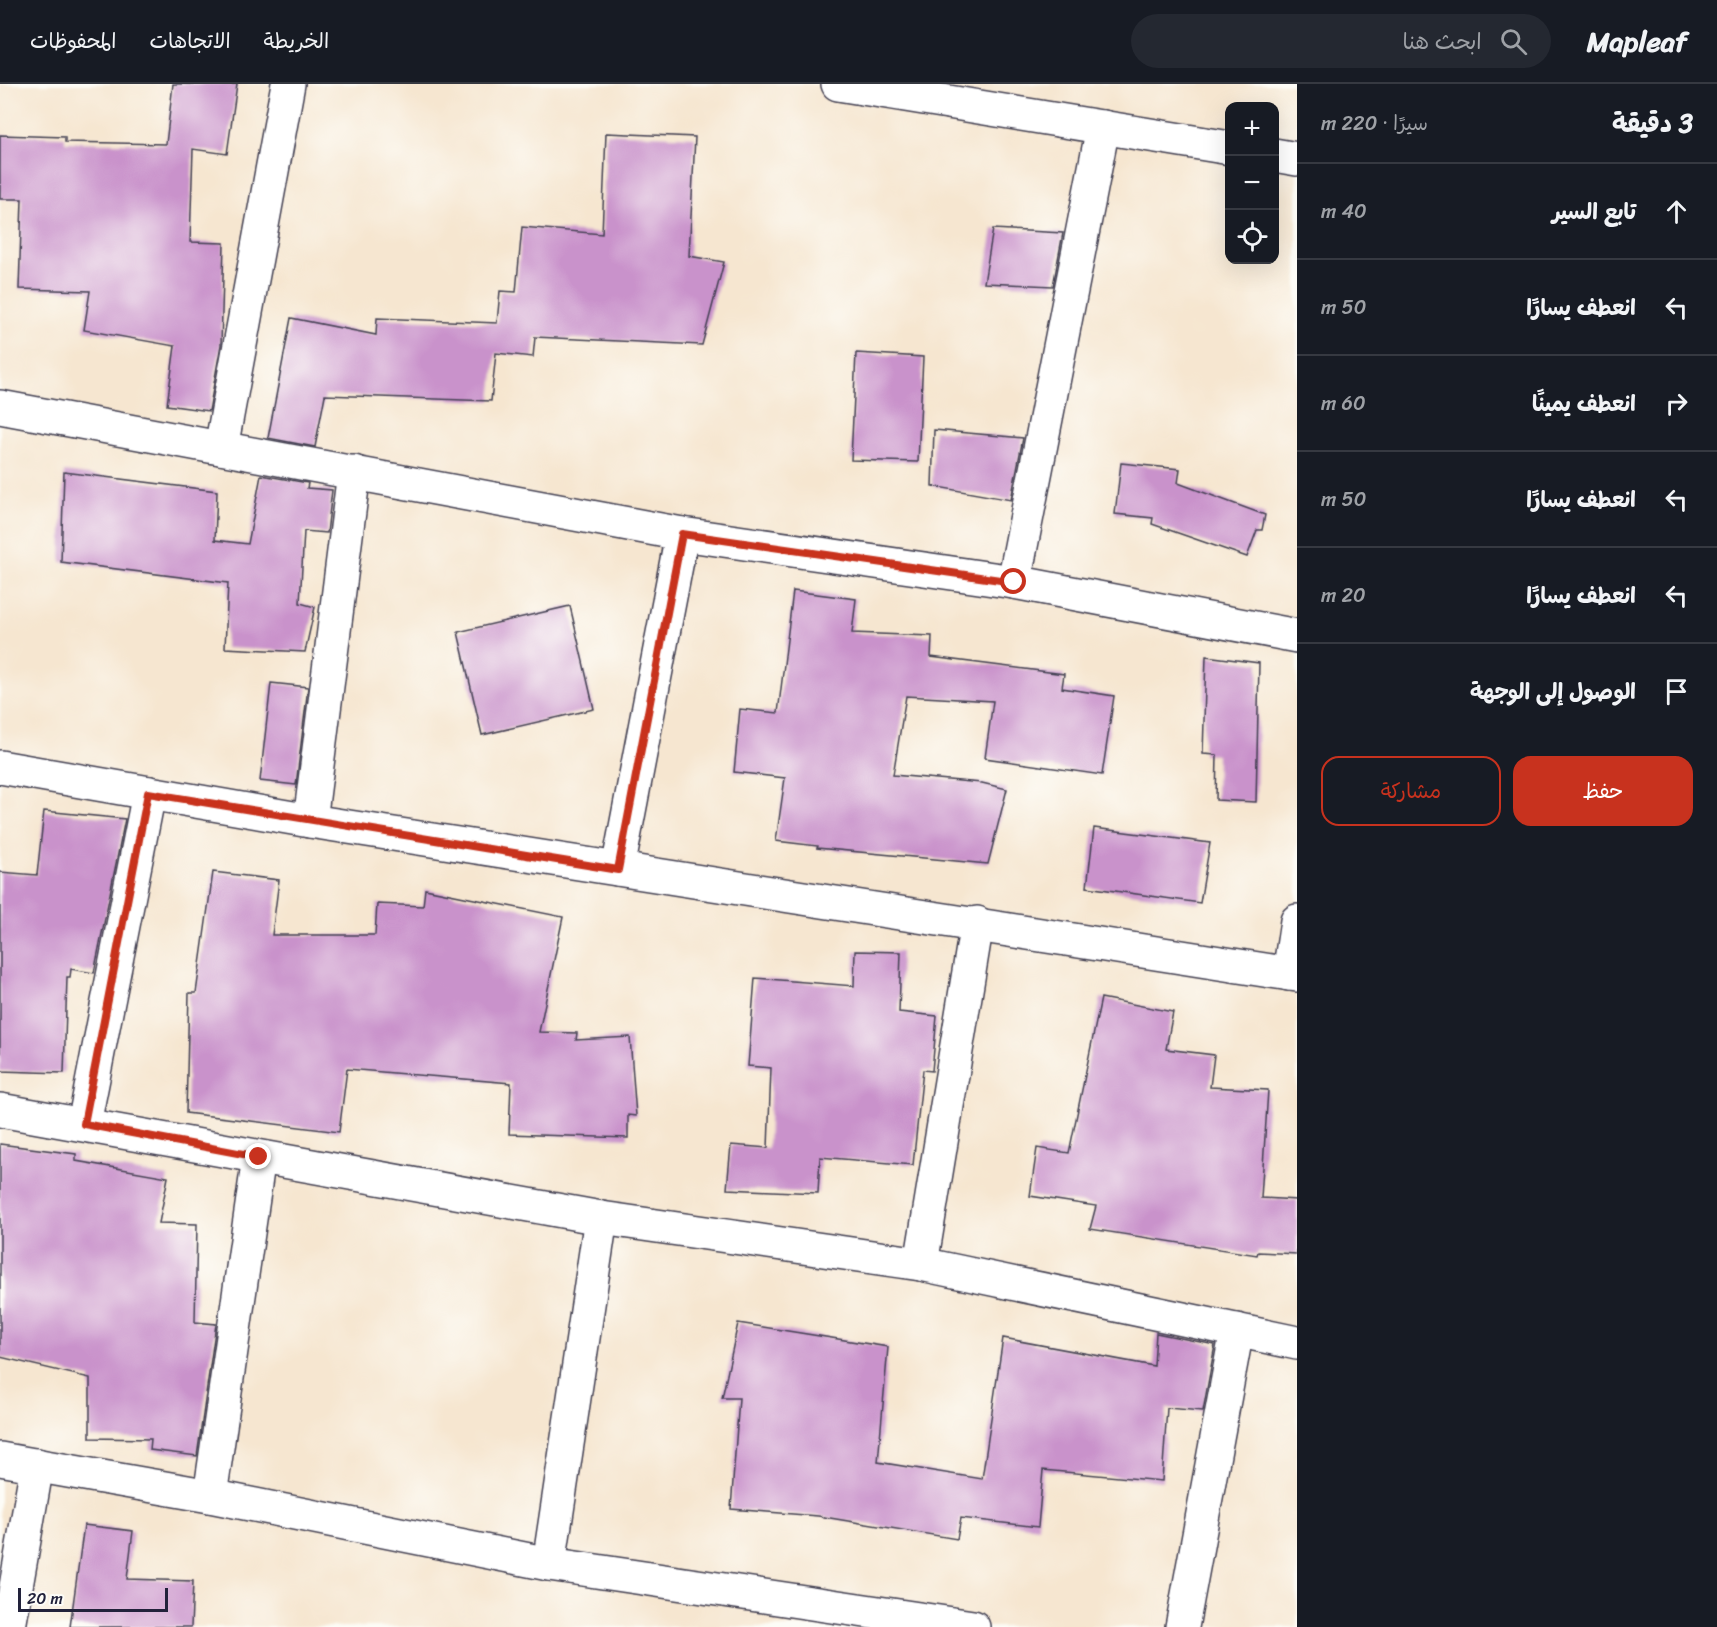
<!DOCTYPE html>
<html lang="ar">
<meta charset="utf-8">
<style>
body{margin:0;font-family:Sriracha,"Playpen Sans Arabic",sans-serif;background:#242831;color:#f1f3f6;direction:rtl}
.controls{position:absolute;right:18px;top:18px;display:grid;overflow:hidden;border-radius:12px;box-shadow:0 6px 24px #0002}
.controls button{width:54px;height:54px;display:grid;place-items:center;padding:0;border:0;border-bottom:2px solid #363941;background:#171b24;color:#f1f3f6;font:30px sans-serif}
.scale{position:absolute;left:18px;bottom:15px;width:150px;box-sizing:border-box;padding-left:6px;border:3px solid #22223b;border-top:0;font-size:16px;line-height:21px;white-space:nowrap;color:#22223b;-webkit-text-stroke:4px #fdfcf7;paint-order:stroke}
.stop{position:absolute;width:18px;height:18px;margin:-14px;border:4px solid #c8321e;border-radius:50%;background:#fff}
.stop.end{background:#c8321e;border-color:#fff;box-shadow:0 2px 6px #0008}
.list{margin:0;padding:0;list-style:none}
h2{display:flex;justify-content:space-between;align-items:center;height:78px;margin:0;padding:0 24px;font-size:26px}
h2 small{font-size:20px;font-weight:400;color:#9ea1a6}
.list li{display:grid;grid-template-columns:39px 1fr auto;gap:18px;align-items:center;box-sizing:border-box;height:96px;padding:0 24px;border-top:2px solid #363941}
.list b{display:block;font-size:22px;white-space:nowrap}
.list em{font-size:20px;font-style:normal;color:#9ea1a6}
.actions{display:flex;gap:12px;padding:18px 24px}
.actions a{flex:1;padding:14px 0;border:2px solid #c8321e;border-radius:18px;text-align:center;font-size:21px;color:#c8321e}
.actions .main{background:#c8321e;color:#fff}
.icon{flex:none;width:33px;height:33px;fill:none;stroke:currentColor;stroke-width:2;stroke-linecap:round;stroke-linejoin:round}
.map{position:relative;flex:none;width:1297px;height:1543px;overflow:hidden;direction:ltr}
header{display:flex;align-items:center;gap:36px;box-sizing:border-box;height:84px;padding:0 30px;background:#171b24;border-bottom:2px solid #363941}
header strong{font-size:28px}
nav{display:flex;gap:33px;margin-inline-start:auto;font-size:21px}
.search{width:420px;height:54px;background:#242831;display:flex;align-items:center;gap:15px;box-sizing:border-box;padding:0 21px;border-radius:33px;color:#9ea1a6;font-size:22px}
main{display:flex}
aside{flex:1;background:#171b24}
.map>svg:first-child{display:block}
</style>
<header>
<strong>Mapleaf</strong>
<div class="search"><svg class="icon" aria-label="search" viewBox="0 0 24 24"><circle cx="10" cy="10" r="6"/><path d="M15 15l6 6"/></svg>ابحث هنا</div>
<nav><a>الخريطة</a><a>الاتجاهات</a><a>المحفوظات</a></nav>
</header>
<main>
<aside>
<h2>3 دقيقة<small>سيرًا · 220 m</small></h2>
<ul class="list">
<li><svg class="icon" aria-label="ahead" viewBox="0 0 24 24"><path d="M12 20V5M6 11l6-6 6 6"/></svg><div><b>تابع السير</b></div><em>40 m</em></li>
<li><svg class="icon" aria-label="left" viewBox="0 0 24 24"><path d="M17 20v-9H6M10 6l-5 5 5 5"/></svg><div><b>انعطف يسارًا</b></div><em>50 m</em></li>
<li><svg class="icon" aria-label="right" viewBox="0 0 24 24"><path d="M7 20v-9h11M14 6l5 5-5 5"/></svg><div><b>انعطف يمينًا</b></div><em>60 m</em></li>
<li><svg class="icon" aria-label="left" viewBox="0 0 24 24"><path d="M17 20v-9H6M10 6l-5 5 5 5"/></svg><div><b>انعطف يسارًا</b></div><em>50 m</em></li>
<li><svg class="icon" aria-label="left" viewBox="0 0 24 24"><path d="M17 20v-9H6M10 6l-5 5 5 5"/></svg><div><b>انعطف يسارًا</b></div><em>20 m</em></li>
<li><svg class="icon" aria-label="arrive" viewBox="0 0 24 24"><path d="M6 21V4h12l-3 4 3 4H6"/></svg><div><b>الوصول إلى الوجهة</b></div></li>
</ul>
<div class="actions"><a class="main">حفظ</a><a>مشاركة</a></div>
</aside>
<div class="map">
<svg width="1297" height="1543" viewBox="0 0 1297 1543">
<rect width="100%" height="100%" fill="#fdfcf7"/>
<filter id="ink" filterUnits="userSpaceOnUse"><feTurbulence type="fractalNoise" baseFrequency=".0167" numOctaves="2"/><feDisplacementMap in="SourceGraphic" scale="12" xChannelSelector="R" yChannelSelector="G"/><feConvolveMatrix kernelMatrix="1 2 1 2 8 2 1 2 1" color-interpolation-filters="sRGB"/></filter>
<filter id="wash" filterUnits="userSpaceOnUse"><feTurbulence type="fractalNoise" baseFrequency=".008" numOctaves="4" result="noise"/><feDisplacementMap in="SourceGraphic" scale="24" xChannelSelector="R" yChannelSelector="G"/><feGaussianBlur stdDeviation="1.35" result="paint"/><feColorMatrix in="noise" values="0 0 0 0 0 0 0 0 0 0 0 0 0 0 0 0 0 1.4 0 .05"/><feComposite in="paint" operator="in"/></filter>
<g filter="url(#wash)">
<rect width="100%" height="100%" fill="#f6e6d0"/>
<g id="blocks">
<g fill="#c992cb">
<path d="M 173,0 L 237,0 L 227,70 L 193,65 L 190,158 L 224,159 L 221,261 L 209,327 L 167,321 L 175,262 L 84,246 L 90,207 L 19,205 L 22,115 L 0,115 L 0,51 L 65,53 L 65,58 L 166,60 Z"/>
<path d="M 606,49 L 695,53 L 689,172 L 724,178 L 702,261 L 535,253 L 533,273 L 496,269 L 491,317 L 325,311 L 315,363 L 268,354 L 291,234 L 376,251 L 377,234 L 497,239 L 500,207 L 516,208 L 522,143 L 602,150 Z"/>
<path d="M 993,145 L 1063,149 L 1053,202 L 984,199 Z"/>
<path d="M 856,269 L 923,273 L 918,378 L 851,376 Z"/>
<path d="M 934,346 L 1023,354 L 1011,416 L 932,402 Z"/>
<path d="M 1121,379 L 1180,385 L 1178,399 L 1265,431 L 1262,446 L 1257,446 L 1247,473 L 1152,440 L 1153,434 L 1115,430 Z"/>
<path d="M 64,388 L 217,407 L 215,456 L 248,460 L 261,391 L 308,399 L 307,404 L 332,406 L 327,449 L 304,447 L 300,519 L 315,523 L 305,568 L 225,564 L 228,499 L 61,478 Z"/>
<path d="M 793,507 L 856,515 L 852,549 L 932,552 L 931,573 L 1064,590 L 1062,604 L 1114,612 L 1102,691 L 985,674 L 993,617 L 906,612 L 893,691 L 982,699 L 1007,705 L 988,780 L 817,764 L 818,762 L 776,757 L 785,694 L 734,688 L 740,625 L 778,629 Z"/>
<path d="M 570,522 L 594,625 L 482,651 L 458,548 Z"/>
<path d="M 1206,572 L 1259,579 L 1256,718 L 1216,716 L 1217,671 L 1203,670 Z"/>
<path d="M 271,599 L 308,603 L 296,701 L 260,697 Z"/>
<path d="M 44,727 L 125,735 L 94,889 L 71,885 L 70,893 L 67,893 L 64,989 L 0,987 L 0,788 L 37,791 Z"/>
<path d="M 1094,744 L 1210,759 L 1200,819 L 1087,803 Z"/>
<path d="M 213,788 L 279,796 L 272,851 L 375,851 L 377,820 L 423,822 L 425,805 L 563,833 L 539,948 L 577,949 L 576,956 L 630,953 L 636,1032 L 628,1031 L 628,1054 L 509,1050 L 511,999 L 347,985 L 339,1048 L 186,1029 L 189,909 L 196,909 Z"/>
<path d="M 855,867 L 901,868 L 899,928 L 937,932 L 932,987 L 923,986 L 913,1081 L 820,1073 L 818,1109 L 727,1105 L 731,1061 L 768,1064 L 771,984 L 748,982 L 755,894 L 854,902 Z"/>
<path d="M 1101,914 L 1173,928 L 1166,965 L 1214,971 L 1210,1003 L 1268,1006 L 1261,1114 L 1297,1116 L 1297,1170 L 1258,1168 L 1257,1171 L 1090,1145 L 1096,1122 L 1030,1112 L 1037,1064 L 1069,1069 Z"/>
<path d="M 0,1060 L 76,1070 L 76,1077 L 168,1093 L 159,1139 L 197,1140 L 195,1238 L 216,1240 L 197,1372 L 150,1366 L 151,1355 L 90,1354 L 90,1294 L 0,1273 Z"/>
<path d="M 738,1239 L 888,1263 L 878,1378 L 982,1395 L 1003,1254 L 1154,1282 L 1156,1249 L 1215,1261 L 1203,1327 L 1167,1324 L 1162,1397 L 1043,1386 L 1038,1443 L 961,1434 L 957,1455 L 818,1432 L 731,1425 L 739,1314 L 722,1314 Z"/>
<path d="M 84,1441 L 133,1447 L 127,1495 L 193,1497 L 191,1543 L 70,1543 Z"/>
</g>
</g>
</g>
<g filter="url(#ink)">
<use href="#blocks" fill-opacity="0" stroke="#423f51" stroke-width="1.5"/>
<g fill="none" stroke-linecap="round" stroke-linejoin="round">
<defs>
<g id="minor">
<path d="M 838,0 L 1230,64"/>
<path d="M 1274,71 L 1297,75"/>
<path d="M 0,323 L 682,450 L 1014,498 L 1297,552"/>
<path d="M 221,364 L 288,0"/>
<path d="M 1014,498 L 1103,43"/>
<path d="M 0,683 L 310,737 L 1297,891"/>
<path d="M 310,737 L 354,388"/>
<path d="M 618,785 L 682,450"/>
<path d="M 1289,890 L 1297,837"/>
<path d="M 0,1026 L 601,1134 L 921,1180 L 1297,1259"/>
<path d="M 84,1040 L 149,709"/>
<path d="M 921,1180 L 977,839"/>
<path d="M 0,1375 L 210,1412 L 549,1480 L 973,1543"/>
<path d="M 210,1412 L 259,1073"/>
<path d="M 549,1480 L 601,1134"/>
<path d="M 9,1543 L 37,1381"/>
<path d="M 1182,1543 L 1237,1246"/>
</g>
</defs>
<use href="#minor" stroke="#423f51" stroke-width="36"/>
<use href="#minor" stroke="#fff" stroke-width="33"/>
</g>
</g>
<g fill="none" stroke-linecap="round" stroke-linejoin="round" filter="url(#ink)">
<path stroke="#c8321e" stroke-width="8" d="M 259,1073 L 84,1040 L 148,709 L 618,786 L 682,450 L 1014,498"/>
</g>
</svg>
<div class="controls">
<button>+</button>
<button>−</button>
<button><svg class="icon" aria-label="locate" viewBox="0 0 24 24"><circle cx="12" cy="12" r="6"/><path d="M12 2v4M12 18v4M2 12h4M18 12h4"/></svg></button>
</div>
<div class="scale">20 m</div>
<div class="stop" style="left:1014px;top:498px"></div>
<div class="stop end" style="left:259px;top:1073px"></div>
</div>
</main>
